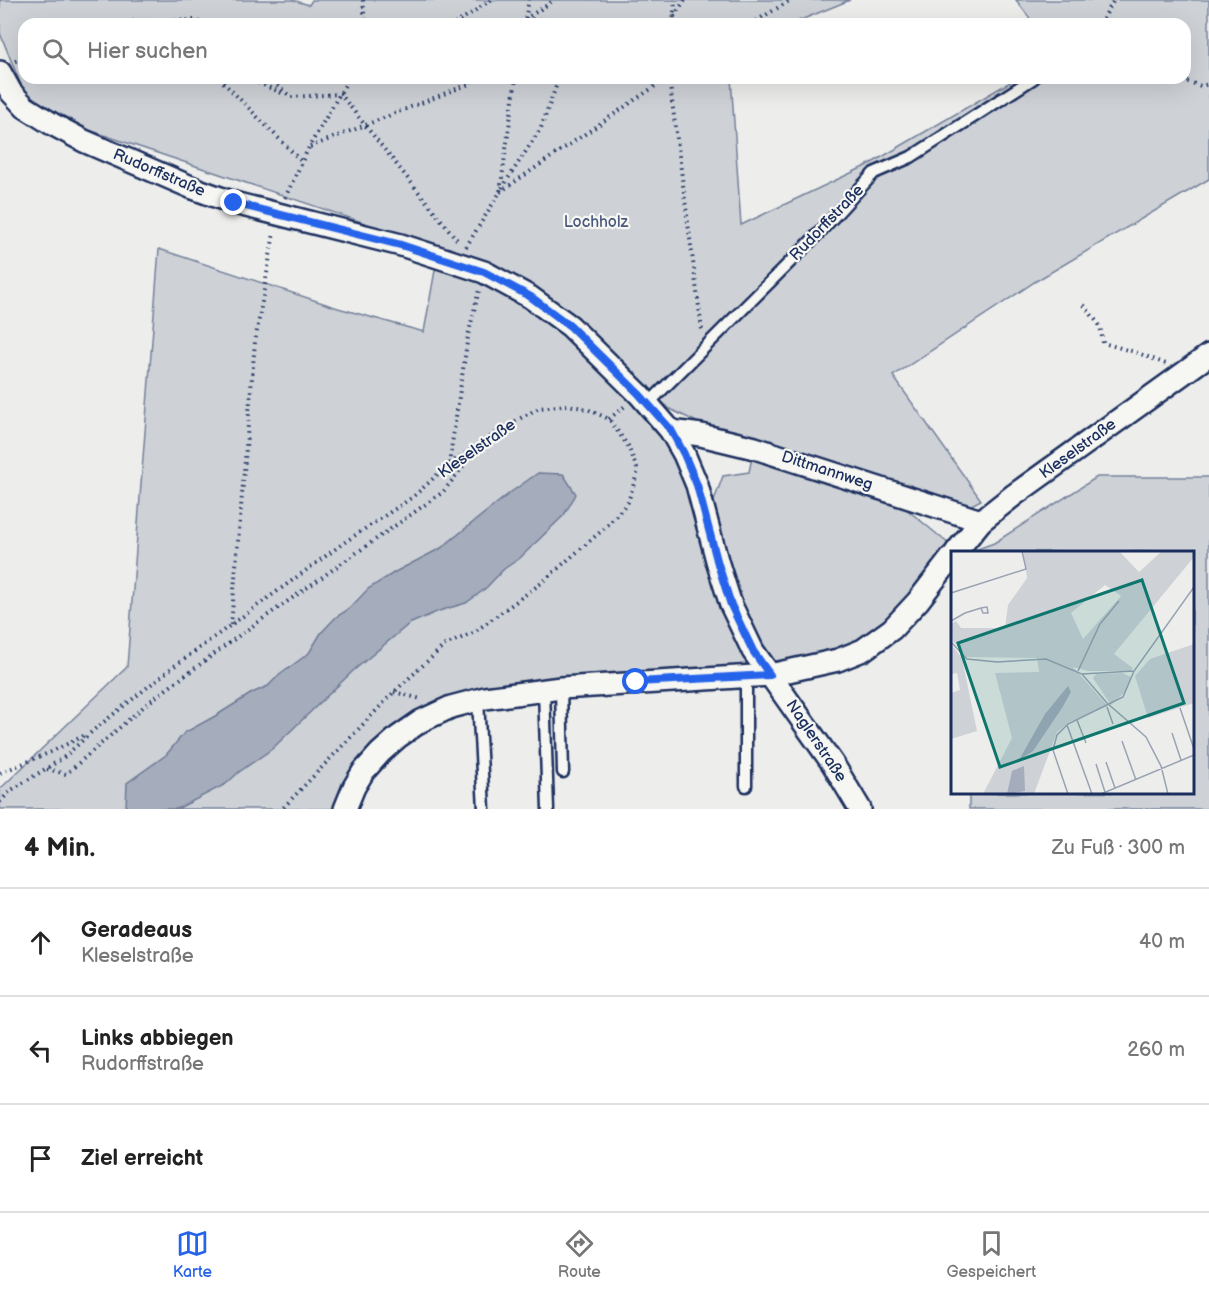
<!DOCTYPE html>
<html lang="de">
<meta charset="utf-8">
<style>
body{margin:0;font-family:"Balsamiq Sans",sans-serif;background:#f6f6f6;color:#222}
.stop{position:absolute;width:18px;height:18px;margin:-14px;border:4px solid #2563eb;border-radius:50%;background:#fff}
.stop.end{background:#2563eb;border-color:#fff;box-shadow:0 2px 6px #0008}
.list{margin:0;padding:0;list-style:none}
h2{display:flex;justify-content:space-between;align-items:center;height:78px;margin:0;padding:0 24px;font-size:26px}
h2 small{font-size:20px;font-weight:400;color:#767676}
.list li{display:grid;grid-template-columns:39px 1fr auto;gap:18px;align-items:center;box-sizing:border-box;height:108px;padding:0 24px;border-top:2px solid #e0e0e0}
.list b{display:block;font-size:22px;white-space:nowrap}
.list p{margin:0;font-size:20px;white-space:nowrap;color:#767676}
.list em{font-size:20px;font-style:normal;color:#767676}
.icon{flex:none;width:33px;height:33px;fill:none;stroke:currentColor;stroke-width:2;stroke-linecap:round;stroke-linejoin:round}
.map{position:relative;flex:none;width:1209px;height:809px;overflow:hidden}
.search{position:absolute;background:#fff;box-shadow:0 6px 24px #0002;left:18px;right:18px;top:18px;height:66px;display:flex;align-items:center;gap:15px;box-sizing:border-box;padding:0 21px;border-radius:18px;color:#767676;font-size:22px}
.sheet{height:402px;background:#fff}
nav{display:flex;justify-content:space-around;align-items:center;box-sizing:border-box;height:84px;border-top:2px solid #e0e0e0;background:#fff;font-size:16px;color:#767676}
nav a{display:grid;justify-items:center;gap:3px}
nav .on{color:#2563eb}
.map>svg:first-child{display:block}
</style>
<div class="map">
<svg width="1209" height="809" viewBox="0 0 1209 809">
<rect width="100%" height="100%" fill="#edeeec"/>
<filter id="ink" filterUnits="userSpaceOnUse"><feTurbulence type="fractalNoise" baseFrequency=".0167" numOctaves="2"/><feDisplacementMap in="SourceGraphic" scale="12" xChannelSelector="R" yChannelSelector="G"/><feConvolveMatrix kernelMatrix="1 2 1 2 8 2 1 2 1" color-interpolation-filters="sRGB"/></filter>
<g filter="url(#ink)">
<g fill="#ced2d7" stroke="#74809a" stroke-width="1.5">
<path d="M 0,0 L 293,0 L 309,5 L 312,0 L 850,0 L 791,24 L 24,24 L 24,78 L 731,78 L 741,225 L 870,164 L 1017,78 L 1185,78 L 1185,24 L 1034,24 L 1016,0 L 1209,0 L 1209,179 L 1036,281 L 893,376 L 981,500 L 962,510 L 707,427 L 670,409 L 628,371 L 666,438 L 692,499 L 759,669 L 503,687 L 446,697 L 405,721 L 340,809 L 0,809 L 0,789 L 127,667 L 159,249 L 338,308 L 424,332 L 439,248 L 89,130 L 25,95 L 0,33 Z"/>
<path d="M 752,457 L 905,508 L 949,544 L 890,621 L 838,652 L 774,669 L 736,597 L 712,506 L 723,476 L 749,472 Z"/>
<path d="M 1097,477 L 1209,477 L 1209,809 L 969,809 L 969,793 L 1192,792 L 1192,552 L 972,552 L 972,551 L 994,543 Z"/>
</g>
<path fill="#a5acbc" stroke="#6e7a96" stroke-width="1.5" d="M 538,473 L 563,474 L 576,494 L 564,515 L 520,558 L 504,569 L 485,589 L 466,603 L 439,611 L 409,624 L 353,671 L 272,749 L 239,772 L 226,784 L 177,809 L 132,809 L 126,807 L 127,783 L 166,755 L 184,733 L 217,715 L 252,693 L 268,686 L 278,676 L 309,653 L 321,633 L 336,617 L 349,609 L 368,589 L 395,572 L 441,548 L 511,492 Z"/>
<g fill="none" stroke-linecap="round" stroke-linejoin="round">
<defs>
<g id="lane">
<path d="M 648,404 L 819,233 L 874,173 L 911,157 L 1034,78"/>
<path d="M 746,676 L 746,786"/>
<path d="M 561,688 L 563,772"/>
<path d="M 544,690 L 548,809"/>
<path d="M 478,700 L 484,809"/>
</g>
<g id="street">
<path d="M 0,72 L 11,92 L 25,107 L 52,124 L 84,141 L 193,188 L 234,203 L 401,245 L 484,272 L 530,297 L 570,326 L 639,394 L 671,431 L 684,454 L 697,485 L 718,564 L 731,605 L 753,651 L 833,764 L 860,809"/>
<path d="M 671,431 L 701,435 L 755,448 L 981,521"/>
<path d="M 956,552 L 981,521 L 1014,495 L 1209,355"/>
<path d="M 345,809 L 354,787 L 363,772 L 380,753 L 398,737 L 421,721 L 451,707 L 485,698 L 561,688 L 770,675 L 838,660 L 863,650 L 892,629 L 918,601 L 952,557"/>
</g>
</defs>
<use href="#lane" stroke="#1b2f5e" stroke-width="15"/>
<use href="#street" stroke="#1b2f5e" stroke-width="26"/>
<g stroke="#1b2f5e" stroke-width="4" stroke-dasharray="1.5 4.5" stroke-linecap="butt">
<path d="M 363,0 L 365,24"/>
<path d="M 674,16 L 685,0"/>
<path d="M 526,19 L 548,20 L 549,24"/>
<path d="M 121,24 L 130,21 L 197,20 L 201,24"/>
<path d="M 455,24 L 491,0"/>
<path d="M 521,24 L 525,19 L 555,0"/>
<path d="M 524,24 L 529,0"/>
<path d="M 673,24 L 675,0"/>
<path d="M 751,24 L 791,0"/>
<path d="M 1100,24 L 1114,0"/>
<path d="M 15,61 L 24,58"/>
<path d="M 45,78 L 61,81 L 68,78"/>
<path d="M 219,78 L 302,162"/>
<path d="M 247,78 L 284,94"/>
<path d="M 268,78 L 291,97 L 340,94 L 458,241"/>
<path d="M 669,78 L 702,330"/>
<path d="M 1176,78 L 1201,86 L 1209,84"/>
<path d="M 310,147 L 469,84 L 474,78"/>
<path d="M 502,188 L 541,128 L 559,78"/>
<path d="M 500,192 L 667,78"/>
<path d="M 285,198 L 309,147 L 349,78"/>
<path d="M 466,247 L 500,192 L 516,78"/>
<path d="M 1084,305 L 1100,326 L 1103,343 L 1138,353 L 1166,364"/>
<path d="M 609,419 L 625,406"/>
<path d="M 449,464 L 468,336 L 479,290"/>
<path d="M 231,625 L 255,342 L 274,233"/>
<path d="M 394,692 L 421,699"/>
<path d="M 47,769 L 66,774 L 149,702 L 244,632 L 443,492 L 480,445"/>
<path d="M 0,773 L 51,752 L 87,734"/>
<path d="M 0,802 L 10,791 L 63,758 L 95,729 L 169,670 L 345,542 L 413,497 L 449,464 L 510,424 L 539,408 L 568,405 L 587,409 L 609,419 L 628,446 L 638,471 L 628,502 L 606,527 L 540,584 L 473,633 L 445,645 L 394,692 L 282,809"/>
</g>
<use href="#lane" stroke="#f6f6f2" stroke-width="10"/>
<use href="#street" stroke="#f6f6f2" stroke-width="21"/>
</g>
</g>
<g fill="none" stroke-linecap="round" stroke-linejoin="round" filter="url(#ink)">
<path stroke="#2563eb" stroke-width="8" d="M 234,203 L 401,245 L 484,272 L 531,297 L 570,326 L 639,394 L 671,430 L 684,454 L 697,485 L 718,564 L 731,605 L 753,651 L 770,675 L 636,682"/>
</g>
<g text-anchor="middle" dominant-baseline="central" stroke-width="4.5" stroke-linejoin="round" paint-order="stroke">
<g font-size="16" fill="#1b2f5e" stroke="#f6f6f2">
<text transform="translate(159 173) rotate(23)">Rudorffstraße</text>
<text transform="translate(827 223) rotate(-46)">Rudorffstraße</text>
<text transform="translate(477 449) rotate(-35)">Kleselstraße</text>
<text transform="translate(1078 449) rotate(-36)">Kleselstraße</text>
<text transform="translate(827 471) rotate(18)">Dittmannweg</text>
<text transform="translate(816 741) rotate(56)">Naglerstraße</text>
</g>
<g font-size="16" fill="#48587c" stroke="#f6f6f2">
<text x="596" y="222">Lochholz</text>
</g>
</g>
<g transform="translate(951 551)">
<rect width="243" height="243" fill="#edeeec"/>
<path d="M 72,0 L 168,0 L 188,21 L 211,0 L 243,0 L 243,6 L 163,103 L 182,117 L 180,120 L 137,120 L 122,116 L 157,155 L 119,171 L 106,181 L 83,243 L 32,243 L 61,187 L 44,122 L 88,121 L 86,107 L 15,106 L 0,88 L 0,73 L 5,70 L 10,77 L 54,77 L 57,54 L 76,27 ZM 154,34 L 170,45 L 132,88 L 120,62 ZM 0,93 L 11,107 L 26,180 L 0,188 L 0,142 L 9,139 L 6,122 L 0,123 ZM 243,93 L 243,152 L 197,167 L 184,125 L 199,108 ZM 171,122 L 180,126 L 175,140 L 160,154 L 142,127 L 145,123 Z" fill="#ced2d7" fill-rule="evenodd"/>
<path d="M 117,135 L 120,141 L 111,157 L 82,200 L 68,209 L 94,163 ZM 73,215 L 74,240 L 56,243 L 61,220 Z" fill="#a5acbc"/>
<path fill="none" stroke="#99a2b3" stroke-width="1.5" d="M 0,42 L 75,18 L 71,0M 0,70 L 14,62 L 30,57 L 36,56 L 37,62 L 32,62 L 30,57M 0,91 L 16,108 L 46,111 L 95,108 L 131,123 L 156,152 L 195,186 L 210,215 L 217,243M 127,120 L 149,73 L 168,50M 131,123 L 183,120M 156,156 L 162,173M 229,157 L 243,198M 126,169 L 135,192M 116,174 L 141,243M 221,182 L 230,209M 171,190 L 185,229M 155,211 L 164,237M 145,213 L 154,241M 117,243 L 102,199 L 106,184 L 117,173 L 172,146 L 183,120 L 243,36M 150,243 L 243,204"/>
<path fill="#0f766e" fill-opacity="0.15" stroke="#0f766e" stroke-width="3" d="M 191,29 L 233,152 L 49,216 L 7,92 Z"/>
<rect width="243" height="243" fill="none" stroke="#1b2f5e" stroke-width="3"/>
</g>
</svg>
<div class="stop" style="left:636px;top:682px"></div>
<div class="stop end" style="left:234px;top:203px"></div>
<div class="search"><svg class="icon" aria-label="search" viewBox="0 0 24 24"><circle cx="10" cy="10" r="6"/><path d="M15 15l6 6"/></svg>Hier suchen</div>
</div>
<section class="sheet">
<h2>4 Min.<small>Zu Fuß · 300 m</small></h2>
<ul class="list">
<li><svg class="icon" aria-label="ahead" viewBox="0 0 24 24"><path d="M12 20V5M6 11l6-6 6 6"/></svg><div><b>Geradeaus</b><p>Kleselstraße</p></div><em>40 m</em></li>
<li><svg class="icon" aria-label="left" viewBox="0 0 24 24"><path d="M17 20v-9H6M10 6l-5 5 5 5"/></svg><div><b>Links abbiegen</b><p>Rudorffstraße</p></div><em>260 m</em></li>
<li><svg class="icon" aria-label="arrive" viewBox="0 0 24 24"><path d="M6 21V4h12l-3 4 3 4H6"/></svg><div><b>Ziel erreicht</b></div></li>
</ul>
</section>
<nav>
<a class="on"><svg class="icon" aria-label="map" viewBox="0 0 24 24"><path d="M3 6l6-2 6 2 6-2v14l-6 2-6-2-6 2zM9 4v14M15 6v14"/></svg>Karte</a>
<a><svg class="icon" aria-label="directions" viewBox="0 0 24 24"><path d="M12 3l9 9-9 9-9-9zM9 14v-3h6M13 9l2 2-2 2"/></svg>Route</a>
<a><svg class="icon" aria-label="saved" viewBox="0 0 24 24"><path d="M7 4h10v16l-5-4-5 4z"/></svg>Gespeichert</a>
</nav>
